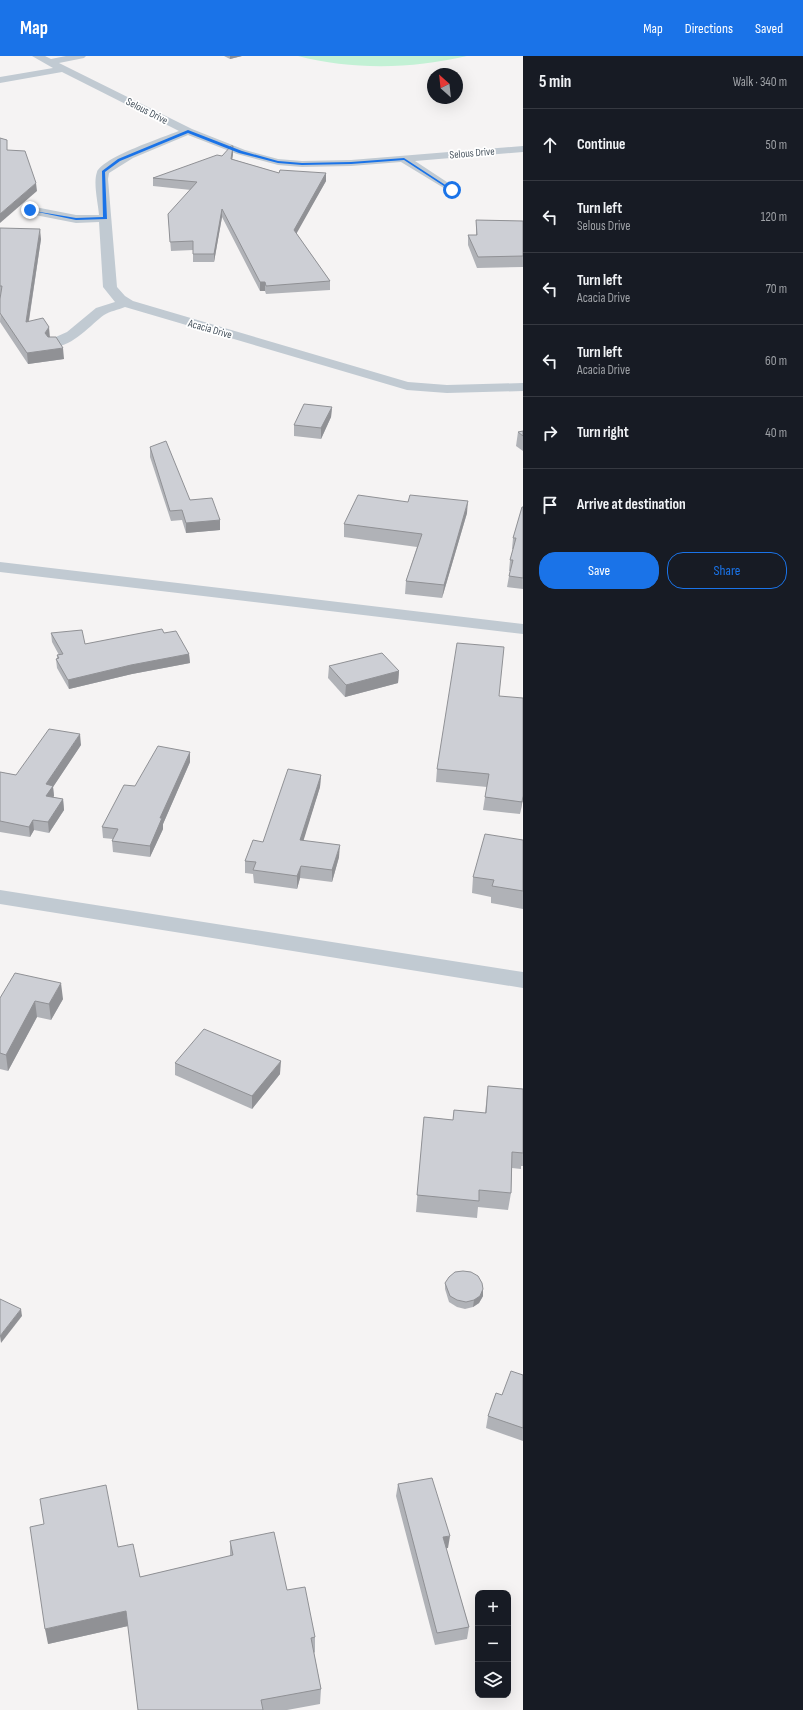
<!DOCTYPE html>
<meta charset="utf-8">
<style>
body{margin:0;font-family:"Sofia Sans Condensed",sans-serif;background:#242831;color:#f1f3f6}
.controls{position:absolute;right:12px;bottom:12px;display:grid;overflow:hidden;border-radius:8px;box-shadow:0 4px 16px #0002}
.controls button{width:36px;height:36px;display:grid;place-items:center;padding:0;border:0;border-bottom:1px solid #363941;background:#171b24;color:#f1f3f6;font:20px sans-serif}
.compass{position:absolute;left:427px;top:12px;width:36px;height:36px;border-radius:50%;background:#171b24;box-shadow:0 4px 16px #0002;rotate:333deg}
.stop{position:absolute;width:12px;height:12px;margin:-9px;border:3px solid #1a73e8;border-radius:50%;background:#fff}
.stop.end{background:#1a73e8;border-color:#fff;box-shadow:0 1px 4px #0008}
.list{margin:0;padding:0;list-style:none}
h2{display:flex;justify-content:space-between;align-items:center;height:52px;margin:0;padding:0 16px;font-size:17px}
h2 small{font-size:13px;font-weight:400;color:#9ea1a6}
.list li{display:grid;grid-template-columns:26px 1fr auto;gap:12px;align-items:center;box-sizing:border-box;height:72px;padding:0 16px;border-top:1px solid #363941}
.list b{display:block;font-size:15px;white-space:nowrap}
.list p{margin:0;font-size:13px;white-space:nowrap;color:#9ea1a6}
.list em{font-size:13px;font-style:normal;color:#9ea1a6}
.actions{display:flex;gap:8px;padding:12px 16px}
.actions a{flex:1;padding:9px 0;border:1px solid #1a73e8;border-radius:16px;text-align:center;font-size:14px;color:#1a73e8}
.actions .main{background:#1a73e8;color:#fff}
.icon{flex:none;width:22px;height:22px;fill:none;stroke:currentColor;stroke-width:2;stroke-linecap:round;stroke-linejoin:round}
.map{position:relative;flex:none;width:523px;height:1654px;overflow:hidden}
header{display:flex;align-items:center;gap:24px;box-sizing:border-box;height:56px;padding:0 20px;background:#1a73e8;color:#fff}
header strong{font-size:19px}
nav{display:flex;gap:22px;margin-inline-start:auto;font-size:14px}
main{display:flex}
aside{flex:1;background:#171b24}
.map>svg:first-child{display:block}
</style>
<header>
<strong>Map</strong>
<nav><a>Map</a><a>Directions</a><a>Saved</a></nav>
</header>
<main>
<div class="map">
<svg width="523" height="1654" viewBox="0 0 523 1654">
<rect width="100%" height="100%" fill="#f5f3f3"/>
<path fill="#c3f1d5" d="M 298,0 L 467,0 C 412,13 352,14 298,0 Z"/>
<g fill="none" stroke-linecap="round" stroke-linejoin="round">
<g fill="#c1cad2" fill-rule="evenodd">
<path d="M 32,0 L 45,0 L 51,3 L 66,0 L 86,0 L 84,2 L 59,7 L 192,73 L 245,94 L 278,103 L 302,105 L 351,104 L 523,90 L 523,96 L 415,105 L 456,132 L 458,134 L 452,137 L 401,106 L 351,110 L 302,111 L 278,109 L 237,98 L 188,79 L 133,102 L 109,117 L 108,123 L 117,231 L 125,240 L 133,245 L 408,326 L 447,329 L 523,327 L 523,335 L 447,337 L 407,334 L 125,251 C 118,254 110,255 104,259 C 90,269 69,295 49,290 L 47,287 L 49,284 L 67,276 L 96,252 L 115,246 L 103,231 L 99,166 L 76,167 L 30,158 L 24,154 L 30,150 L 76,159 L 99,159 C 98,146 93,127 97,116 C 103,101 164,81 179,75 L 62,16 L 0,27 L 0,21 L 53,12 Z"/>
<path d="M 0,506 L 523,568 L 523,578 L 0,516 Z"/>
<path d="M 0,834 L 523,916 L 523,932 L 0,848 Z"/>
</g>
</g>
<g fill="#b0b2b7">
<path d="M 224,0 L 242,0 L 230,3 Z"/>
<path d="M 233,90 L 233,98 L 232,103 L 279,117 L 326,117 L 326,125 L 296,177 L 330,225 L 330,234 L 266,238 L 265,235 L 260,235 L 222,161 L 214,206 L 193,206 L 193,194 L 171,195 L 168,158 L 191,134 L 153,130 L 153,122 L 222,100 Z"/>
<path d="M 476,164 L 523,165 L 523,211 L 477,212 L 468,189 L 468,179 L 476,179 Z"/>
<path d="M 0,172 L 41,183 L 29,265 L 50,281 L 64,303 L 28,308 L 0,266 L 1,240 L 0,240 Z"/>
<path d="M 332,351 L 331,361 L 321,383 L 294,380 L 294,369 Z"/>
<path d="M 523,375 L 523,395 L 516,390 L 518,376 Z"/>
<path d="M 150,391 L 190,444 L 220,464 L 220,474 L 186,477 L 182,464 L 171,465 L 150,401 Z"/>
<path d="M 408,446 L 467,457 L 442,542 L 405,538 L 406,525 L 417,491 L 344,481 L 344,468 Z"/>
<path d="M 523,451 L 523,533 L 507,531 L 509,520 L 510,515 L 509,515 L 510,504 L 513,493 L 512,493 L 513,482 Z"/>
<path d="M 51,577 L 85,588 L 164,577 L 189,598 L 190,607 L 132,618 L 69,633 L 57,612 L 56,603 L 57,603 L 57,599 L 59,599 L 52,586 Z"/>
<path d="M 329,610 L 399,615 L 398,627 L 345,641 L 328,622 Z"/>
<path d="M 499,640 L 523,743 L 520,758 L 483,754 L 485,741 L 487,731 L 436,726 L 437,713 Z"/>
<path d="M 81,689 L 53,731 L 54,740 L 53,741 L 63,743 L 64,754 L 49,777 L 34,774 L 30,781 L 0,776 L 0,716 L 16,719 Z"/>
<path d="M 190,696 L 190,706 L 163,768 L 163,773 L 150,801 L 113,796 L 112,785 L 113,783 L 103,782 L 102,771 L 135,730 Z"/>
<path d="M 321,719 L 320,731 L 303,784 L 339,801 L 332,826 L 300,822 L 297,833 L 254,827 L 253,818 L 245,817 L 245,805 L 263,786 Z"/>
<path d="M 523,784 L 523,853 L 491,847 L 491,841 L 472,837 L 473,821 Z"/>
<path d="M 0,942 L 63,943 L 51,964 L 37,961 L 8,1015 L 0,1013 Z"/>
<path d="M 175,1007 L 280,1018 L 252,1053 L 175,1019 Z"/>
<path d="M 488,1030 L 523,1033 L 523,1110 L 521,1110 L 521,1113 L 512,1112 L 511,1137 L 508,1154 L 478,1151 L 477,1162 L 416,1156 L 424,1061 L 453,1064 L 454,1054 L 485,1057 Z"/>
<path d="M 445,1227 L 483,1240 L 479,1247 L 473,1251 L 465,1253 L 457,1251 L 449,1246 L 445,1233 Z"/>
<path d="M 523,1319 L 523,1385 L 486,1372 L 488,1360 L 502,1339 Z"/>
<path d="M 398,1428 L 448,1492 L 446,1492 L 469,1571 L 467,1583 L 435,1589 L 396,1440 Z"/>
<path d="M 230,1485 L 287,1534 L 315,1581 L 315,1596 L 314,1597 L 321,1633 L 320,1648 L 287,1654 L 138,1654 L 128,1570 L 48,1588 L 118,1491 L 140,1521 L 230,1500 Z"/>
</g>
<g fill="#909195">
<path d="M 230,0 L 242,0 L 230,3 Z"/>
<path d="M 233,90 L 233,98 L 231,111 L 231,103 Z"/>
<path d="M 326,117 L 326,125 L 294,182 L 294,174 Z"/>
<path d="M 36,127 L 37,135 L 0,167 L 0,158 Z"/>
<path d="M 222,153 L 222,161 L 214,206 L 214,198 Z"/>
<path d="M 40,173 L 41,183 L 27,276 L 26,266 Z"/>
<rect x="260" y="226" width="5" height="9"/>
<path d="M 49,271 L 50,282 L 46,288 L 45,277 Z"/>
<path d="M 63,292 L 64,303 L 28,308 L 27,297 Z"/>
<path d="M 332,351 L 331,361 L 321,383 L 321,372 Z"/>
<path d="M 468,445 L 467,457 L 442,542 L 444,529 Z"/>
<path d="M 220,464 L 220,474 L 186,477 L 186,467 Z"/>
<path d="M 189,598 L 190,607 L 132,618 L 69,633 L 68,624 L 131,609 Z"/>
<path d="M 399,615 L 398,627 L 345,641 L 346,629 Z"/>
<path d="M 80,678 L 81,689 L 53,731 L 54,740 L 47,751 L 46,740 L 46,728 Z"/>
<path d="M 190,696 L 190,706 L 163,768 L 163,773 L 150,801 L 150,790 L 160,762 Z"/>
<path d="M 321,719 L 320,731 L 300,796 L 300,784 Z"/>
<path d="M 523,740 L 523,743 L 520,758 Z"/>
<path d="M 63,743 L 64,754 L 49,777 L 48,766 Z"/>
<path d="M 33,764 L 34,774 L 30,781 L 29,771 Z"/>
<path d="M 340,789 L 339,801 L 332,826 L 332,814 Z"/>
<path d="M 301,810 L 300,822 L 297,833 L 297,820 Z"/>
<path d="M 61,927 L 63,943 L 51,964 L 49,948 Z"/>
<path d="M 35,945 L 37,961 L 8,1015 L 6,999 Z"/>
<path d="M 281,1005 L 280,1018 L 252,1053 L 252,1040 Z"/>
<path d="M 483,1233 L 483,1240 L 479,1247 L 473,1251 L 474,1244 Z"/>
<path d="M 21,1253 L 22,1260 L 1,1287 L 0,1280 Z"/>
<path d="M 450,1480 L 448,1492 L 441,1493 L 443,1481 Z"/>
<path d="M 126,1555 L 128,1570 L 48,1588 L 45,1573 Z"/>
</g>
<g fill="#cdcfd5" stroke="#909195">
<path d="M 0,82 L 7,84 L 7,94 L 25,95 L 36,127 L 0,158 Z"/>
<path d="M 231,90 L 233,90 L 231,103 L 279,117 L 280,114 L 326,117 L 294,174 L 330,225 L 266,230 L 265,226 L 260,226 L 222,153 L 214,198 L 193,198 L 193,185 L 170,186 L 168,158 L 197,126 L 153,122 L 217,99 L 222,100 Z"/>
<path d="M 476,164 L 523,165 L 523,200 L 478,201 L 468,179 L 477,179 Z"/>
<path d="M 0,172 L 40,173 L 26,266 L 43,262 L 49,271 L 45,277 L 48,281 L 56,281 L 63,292 L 27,297 L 0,257 L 0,243 L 2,230 L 0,230 Z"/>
<path d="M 304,348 L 332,351 L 321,372 L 294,369 Z"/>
<path d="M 523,375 L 523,380 L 518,376 Z"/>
<path d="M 166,385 L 190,444 L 212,442 L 220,464 L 186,467 L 182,454 L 170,455 L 150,391 Z"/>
<path d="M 358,439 L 408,446 L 410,439 L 468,445 L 444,529 L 406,525 L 422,478 L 344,468 Z"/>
<path d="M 522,451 L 523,451 L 523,522 L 509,520 L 513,504 L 510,504 L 516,482 L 513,482 Z"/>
<path d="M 162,573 L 164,577 L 176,575 L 189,598 L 131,609 L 68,624 L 56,603 L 59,602 L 57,599 L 63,598 L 51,577 L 82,574 L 85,588 Z"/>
<path d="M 457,587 L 504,591 L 499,640 L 523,642 L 523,740 L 522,746 L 485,741 L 489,718 L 437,713 Z"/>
<path d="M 382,597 L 399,615 L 346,629 L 329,610 Z"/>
<path d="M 49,673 L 80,678 L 46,728 L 53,730 L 46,740 L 63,743 L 48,766 L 33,764 L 29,771 L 0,765 L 0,716 L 16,719 Z"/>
<path d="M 158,690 L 190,696 L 160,762 L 162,762 L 150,790 L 112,785 L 118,773 L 102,771 L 124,729 L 135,730 Z"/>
<path d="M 288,713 L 321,719 L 300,784 L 340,789 L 332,814 L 301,810 L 297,820 L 253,814 L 256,806 L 245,805 L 253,784 L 263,786 Z"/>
<path d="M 485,778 L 523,784 L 523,835 L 492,830 L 494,824 L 473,821 Z"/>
<path d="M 15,917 L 61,927 L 49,948 L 35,945 L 6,999 L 0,997 L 0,942 Z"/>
<path d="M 204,973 L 281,1005 L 252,1040 L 175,1007 Z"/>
<path d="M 488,1030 L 523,1033 L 523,1097 L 512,1096 L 511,1137 L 479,1134 L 479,1145 L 417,1139 L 424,1061 L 453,1064 L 454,1054 L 486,1057 Z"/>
<path d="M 463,1215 L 471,1216 L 478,1220 L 482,1227 L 483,1233 L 480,1240 L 474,1244 L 466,1246 L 457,1244 L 450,1240 L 445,1227 L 449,1221 L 455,1216 Z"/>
<path d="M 0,1243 L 21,1253 L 0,1280 Z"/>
<path d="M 511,1315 L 523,1319 L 523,1372 L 488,1360 L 496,1337 L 502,1339 Z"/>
<path d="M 432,1422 L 450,1480 L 443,1481 L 469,1571 L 437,1577 L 398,1428 Z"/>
<path d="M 106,1429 L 118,1491 L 133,1488 L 140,1521 L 233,1499 L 230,1485 L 274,1476 L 287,1534 L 305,1531 L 315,1581 L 311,1582 L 321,1633 L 261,1644 L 263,1654 L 138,1654 L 126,1555 L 45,1573 L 30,1471 L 44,1468 L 40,1443 Z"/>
</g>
<path fill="#1a73e8" d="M 188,74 L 242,95 L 278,105 L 302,107 L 351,106 L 404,102 L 453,134 L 450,134 L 404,104 L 351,108 L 302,109 L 278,107 L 239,97 L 188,77 L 120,105 L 105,116 L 107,163 L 76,164 L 28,154 L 76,162 L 103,161 L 102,115 L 118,103 Z"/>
<g text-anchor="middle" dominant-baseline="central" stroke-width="3.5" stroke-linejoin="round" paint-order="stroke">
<g font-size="11" fill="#4a5661" stroke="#fff">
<text transform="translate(147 55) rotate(27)">Selous Drive</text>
<text transform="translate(472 97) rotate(-5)">Selous Drive</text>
<text transform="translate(210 273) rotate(16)">Acacia Drive</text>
</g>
</g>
</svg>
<div class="controls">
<button>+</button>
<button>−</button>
<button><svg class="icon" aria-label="layers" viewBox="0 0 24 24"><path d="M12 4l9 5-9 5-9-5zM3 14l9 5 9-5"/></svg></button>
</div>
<svg class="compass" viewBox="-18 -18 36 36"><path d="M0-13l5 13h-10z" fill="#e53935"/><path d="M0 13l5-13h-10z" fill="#9ea1a6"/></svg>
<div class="stop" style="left:452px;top:134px"></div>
<div class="stop end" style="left:30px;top:154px"></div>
</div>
<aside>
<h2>5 min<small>Walk · 340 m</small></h2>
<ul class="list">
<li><svg class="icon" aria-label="ahead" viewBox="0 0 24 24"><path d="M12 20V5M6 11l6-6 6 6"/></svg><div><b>Continue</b></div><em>50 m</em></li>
<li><svg class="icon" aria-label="left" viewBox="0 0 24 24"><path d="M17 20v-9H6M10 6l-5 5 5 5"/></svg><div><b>Turn left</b><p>Selous Drive</p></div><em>120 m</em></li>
<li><svg class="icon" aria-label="left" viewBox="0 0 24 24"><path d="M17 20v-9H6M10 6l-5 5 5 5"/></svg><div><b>Turn left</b><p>Acacia Drive</p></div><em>70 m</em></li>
<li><svg class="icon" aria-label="left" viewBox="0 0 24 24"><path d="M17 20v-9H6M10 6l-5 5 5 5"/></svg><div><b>Turn left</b><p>Acacia Drive</p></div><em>60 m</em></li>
<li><svg class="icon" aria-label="right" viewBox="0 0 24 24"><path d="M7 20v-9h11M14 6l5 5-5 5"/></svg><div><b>Turn right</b></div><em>40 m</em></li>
<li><svg class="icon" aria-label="arrive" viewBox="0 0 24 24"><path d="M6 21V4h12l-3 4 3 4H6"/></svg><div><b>Arrive at destination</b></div></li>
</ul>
<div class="actions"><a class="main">Save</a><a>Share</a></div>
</aside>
</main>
